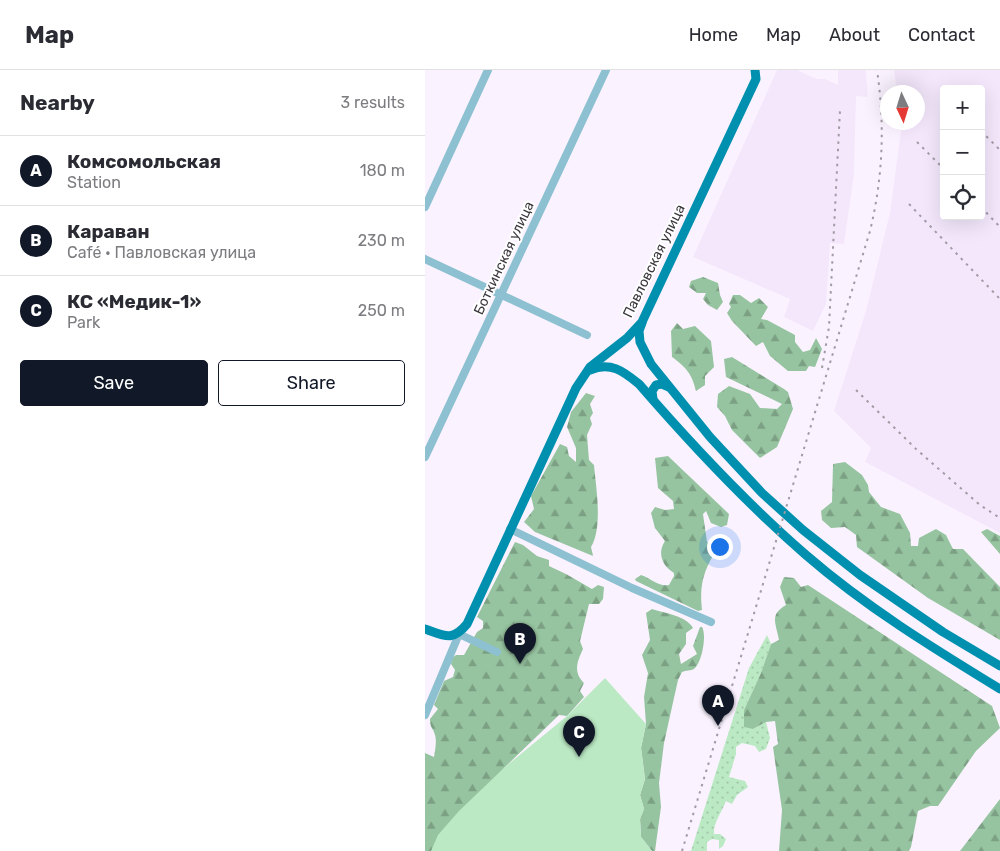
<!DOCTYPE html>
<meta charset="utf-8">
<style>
body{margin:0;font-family:Rubik,sans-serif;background:#f2f2f3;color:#2b2b33}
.controls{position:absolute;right:15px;top:15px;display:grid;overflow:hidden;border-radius:5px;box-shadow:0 5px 20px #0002}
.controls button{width:45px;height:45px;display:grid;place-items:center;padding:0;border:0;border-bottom:1px solid #e1e1e2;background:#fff;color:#2b2b33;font:25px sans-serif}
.compass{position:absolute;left:455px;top:15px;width:45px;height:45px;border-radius:50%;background:#fff;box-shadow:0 5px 20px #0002;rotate:176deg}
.you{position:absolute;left:294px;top:476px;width:18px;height:18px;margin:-12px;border:4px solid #fff;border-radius:50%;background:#1a73e8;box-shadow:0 0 0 8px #1a73e833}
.badge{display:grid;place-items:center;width:32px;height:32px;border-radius:50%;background:#111827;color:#fff;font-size:16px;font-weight:700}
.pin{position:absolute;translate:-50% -41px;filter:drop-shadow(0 1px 2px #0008)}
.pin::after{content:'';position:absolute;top:26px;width:18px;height:15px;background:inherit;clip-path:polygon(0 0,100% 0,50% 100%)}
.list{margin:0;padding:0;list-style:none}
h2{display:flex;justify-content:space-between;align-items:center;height:65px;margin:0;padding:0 20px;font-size:21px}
h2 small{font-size:16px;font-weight:400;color:#7c7c81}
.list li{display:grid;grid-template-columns:32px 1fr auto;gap:15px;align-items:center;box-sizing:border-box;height:70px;padding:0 20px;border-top:1px solid #e1e1e2}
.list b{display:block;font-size:19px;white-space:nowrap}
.list p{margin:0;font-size:16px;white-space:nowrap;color:#7c7c81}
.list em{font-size:16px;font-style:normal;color:#7c7c81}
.actions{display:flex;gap:10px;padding:15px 20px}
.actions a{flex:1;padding:11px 0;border:1px solid #111827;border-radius:5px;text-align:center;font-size:18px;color:#111827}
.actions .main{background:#111827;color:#fff}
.icon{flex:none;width:28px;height:28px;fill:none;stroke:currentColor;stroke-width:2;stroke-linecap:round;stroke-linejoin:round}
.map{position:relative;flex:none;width:575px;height:781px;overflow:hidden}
header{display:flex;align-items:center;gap:30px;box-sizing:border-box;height:70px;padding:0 25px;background:#fff;border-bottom:1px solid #e1e1e2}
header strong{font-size:24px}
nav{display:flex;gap:28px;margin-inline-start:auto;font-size:18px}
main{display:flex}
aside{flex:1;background:#fff}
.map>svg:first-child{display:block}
</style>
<header>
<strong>Map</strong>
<nav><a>Home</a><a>Map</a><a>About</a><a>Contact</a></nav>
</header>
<main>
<aside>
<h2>Nearby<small>3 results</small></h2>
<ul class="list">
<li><span class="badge">A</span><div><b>Комсомольская</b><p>Station</p></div><em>180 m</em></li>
<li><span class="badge">B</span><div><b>Караван</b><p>Café · Павловская улица</p></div><em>230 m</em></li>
<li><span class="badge">C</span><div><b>КС «Медик-1»</b><p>Park</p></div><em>250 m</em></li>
</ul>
<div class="actions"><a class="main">Save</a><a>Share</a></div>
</aside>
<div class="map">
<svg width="575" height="781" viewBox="0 0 575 781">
<defs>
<pattern id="grass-dots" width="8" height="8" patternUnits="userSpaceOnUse" patternTransform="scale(1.25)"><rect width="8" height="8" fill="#bbe9c4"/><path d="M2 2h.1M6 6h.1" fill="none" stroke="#a2c8a9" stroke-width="1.8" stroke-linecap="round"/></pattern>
<pattern id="forest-firs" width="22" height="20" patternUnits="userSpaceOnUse" patternTransform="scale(1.25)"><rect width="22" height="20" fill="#97c4a0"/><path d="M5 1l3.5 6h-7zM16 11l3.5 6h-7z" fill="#7ca084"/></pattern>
</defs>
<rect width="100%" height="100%" fill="#faf3ff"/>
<g fill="#f4e7fc" fill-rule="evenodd">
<path d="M 352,0 L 372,0 L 392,9 L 400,9 L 413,15 L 413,0 L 441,0 L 443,27 L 431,26 L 429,104 L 419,174 L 405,173 L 401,234 L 388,261 L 359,247 L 365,229 L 268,187 Z"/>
<path d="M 469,0 L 575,0 L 575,463 L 440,392 L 446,378 L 409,341 L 441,241 L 465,143 L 477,53 L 492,52 L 492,22 L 472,22 ZM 519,19 L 556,19 L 556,146 L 519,146 Z"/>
</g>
<path fill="url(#grass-dots)" d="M 342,565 L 346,574 L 336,603 L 319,640 L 319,656 L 328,659 L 341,652 L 345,668 L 341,679 L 334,682 L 330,676 L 317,673 L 311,677 L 311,684 L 304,707 L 320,711 L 323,717 L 312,725 L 307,734 L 301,731 C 297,742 288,753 289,764 L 295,764 L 301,769 L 298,776 L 294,779 L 294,770 L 287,769 L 282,772 L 282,781 L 266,781 L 324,598 Z"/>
<g fill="url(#forest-firs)">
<path d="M 278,207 L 293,213 L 295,225 L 298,232 L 292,240 L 283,235 L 278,229 L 281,223 L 272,223 L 264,217 L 266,211 Z"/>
<path d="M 308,225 L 315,225 L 326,233 L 334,228 L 343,237 L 336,249 L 342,250 L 370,265 L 370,272 L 378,282 L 385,280 L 391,268 L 397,279 L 390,297 L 384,296 L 381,301 L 363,301 L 345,286 L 338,272 L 331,276 L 307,251 L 302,243 L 306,237 L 304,234 Z"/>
<path d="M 252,253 L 258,259 L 270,256 L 286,271 L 289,297 L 280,306 L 280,315 L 271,321 C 267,304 261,297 247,287 L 246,261 Z"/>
<path d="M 307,287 L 359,319 L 363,322 L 368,339 L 352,377 L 335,388 L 307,360 L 300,346 L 292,337 L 293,324 L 304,316 L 325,324 L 335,338 L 352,339 L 357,334 L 301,307 L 299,289 Z"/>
<path d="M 161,323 L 170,326 L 165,334 L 168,343 L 165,348 L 167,354 L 162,365 L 164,390 L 169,395 C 171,418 178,457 166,477 L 168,486 L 110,462 L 99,452 L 109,439 L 106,426 L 135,374 L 142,377 L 144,386 L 151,392 L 151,378 L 142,357 L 146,342 Z"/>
<path d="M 243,386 L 304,444 L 302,455 L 296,457 L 286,453 L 281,441 L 278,444 L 282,472 L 290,472 L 293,477 C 279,500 274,513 277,540 L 273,541 L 211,511 L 210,509 L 216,505 C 226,508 233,517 244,515 L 249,506 L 249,503 C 237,496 232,483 240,471 L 230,458 L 226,443 L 230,437 L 240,440 L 249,439 L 248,431 L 233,418 L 230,388 Z"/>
<path d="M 420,392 L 437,405 L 443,415 L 444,422 L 456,437 L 475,444 L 485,463 L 486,476 L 493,476 L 494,468 L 511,459 L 521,465 L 528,479 L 538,479 L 575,517 L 575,570 L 503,528 L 432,477 L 431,465 L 420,457 L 406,458 L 397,450 L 396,441 L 407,432 L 408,394 Z"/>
<path d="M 562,459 L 575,466 L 575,484 L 556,462 Z"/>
<path d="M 90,472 L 98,475 L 112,486 L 124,490 L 124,496 L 141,504 L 167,519 L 173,515 L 179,517 L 178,529 L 174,534 L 164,534 L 155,571 L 158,579 C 152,592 148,602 159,613 L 155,621 L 159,627 L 142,646 L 134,645 L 80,697 L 25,763 L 37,781 L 0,781 L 0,683 L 9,687 C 10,681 12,671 10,665 C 8,657 5,659 5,649 L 13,639 L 9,635 L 19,611 L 28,607 L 30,600 L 26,594 L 27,588 L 31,585 L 39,585 L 52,562 L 58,558 L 58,551 L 52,547 Z"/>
<path d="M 359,507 L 369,508 L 376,517 L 383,515 L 567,636 L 575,658 L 551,681 L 513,736 L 505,736 L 493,741 L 486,777 L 484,781 L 354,781 L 357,740 L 348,677 L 353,674 L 350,651 L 341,652 L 328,659 L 319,657 L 319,640 L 336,603 L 346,574 L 354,570 C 351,553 344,545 361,535 L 355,517 Z"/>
<path d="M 227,539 C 239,543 262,546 268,558 L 261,563 L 261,574 L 254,584 L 256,594 L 272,584 L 268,576 L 275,557 L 277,557 C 282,565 277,593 269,599 C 266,601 261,600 257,602 L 253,610 L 239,673 L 234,713 L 236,737 L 230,781 L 227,781 L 216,767 L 215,749 L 219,739 L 215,725 L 220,709 L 216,678 L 221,654 L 219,627 L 223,603 L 217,585 L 225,570 L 221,543 Z"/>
<path d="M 575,729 L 575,781 L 535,781 Z"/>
</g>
<path fill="#bbe9c4" d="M 180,608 L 221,654 L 216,678 L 220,709 L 215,725 L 219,739 L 215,749 L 216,767 L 227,781 L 6,781 L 13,765 L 34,741 L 80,697 L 142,646 Z"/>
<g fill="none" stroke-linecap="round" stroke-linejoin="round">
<g stroke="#8dc0d1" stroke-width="8">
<path d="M 0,137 L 63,0"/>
<path d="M 0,189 L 162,265"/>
<path d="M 0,387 L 181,0"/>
<path d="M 85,459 L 207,518 L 286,552"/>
<path d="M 0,645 L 34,564 L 72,582"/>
</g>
<g stroke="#0090af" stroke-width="9">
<path d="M 217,253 L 214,261 L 215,272 L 226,294 L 285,367 L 337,423 L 378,460 L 435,505 L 518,562 L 575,596"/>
<path d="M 165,300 C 186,291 199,302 214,314 C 266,374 321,433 381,485 C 441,537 508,578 575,619"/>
<path d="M 228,329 L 227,321 L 231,315 L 237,314 L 244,317"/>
<path d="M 0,559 C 20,566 27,572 42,554 L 151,318 L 165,297 L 202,268 L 217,252 L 331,9 L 330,0"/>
</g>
<g stroke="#a09ba4" stroke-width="2" stroke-dasharray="2.5 5" stroke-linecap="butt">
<path d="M 556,61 L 575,80"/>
<path d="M 492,72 L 519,99"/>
<path d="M 484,134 L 575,229"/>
<path d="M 556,137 L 575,157"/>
<path d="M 397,298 L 404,257 L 415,40"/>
<path d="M 431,320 L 491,379 L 555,435 L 575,448"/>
<path d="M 257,781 L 445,161 C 458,107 460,55 452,0"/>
</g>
</g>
<g text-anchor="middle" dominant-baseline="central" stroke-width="4" stroke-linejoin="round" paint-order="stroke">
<g font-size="14" fill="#3a373d" stroke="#fff">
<text transform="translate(79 188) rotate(-65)">Боткинская улица</text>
<text transform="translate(229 191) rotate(-64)">Павловская улица</text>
</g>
</g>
</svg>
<div class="controls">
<button>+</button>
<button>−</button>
<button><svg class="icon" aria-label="locate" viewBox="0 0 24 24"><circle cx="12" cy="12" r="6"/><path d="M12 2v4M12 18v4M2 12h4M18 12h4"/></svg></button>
</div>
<svg class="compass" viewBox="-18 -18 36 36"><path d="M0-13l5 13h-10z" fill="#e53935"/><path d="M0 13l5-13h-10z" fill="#7c7c81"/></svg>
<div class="you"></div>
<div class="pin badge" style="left:293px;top:656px">A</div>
<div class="pin badge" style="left:95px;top:594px">B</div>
<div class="pin badge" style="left:154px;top:687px">C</div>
</div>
</main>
